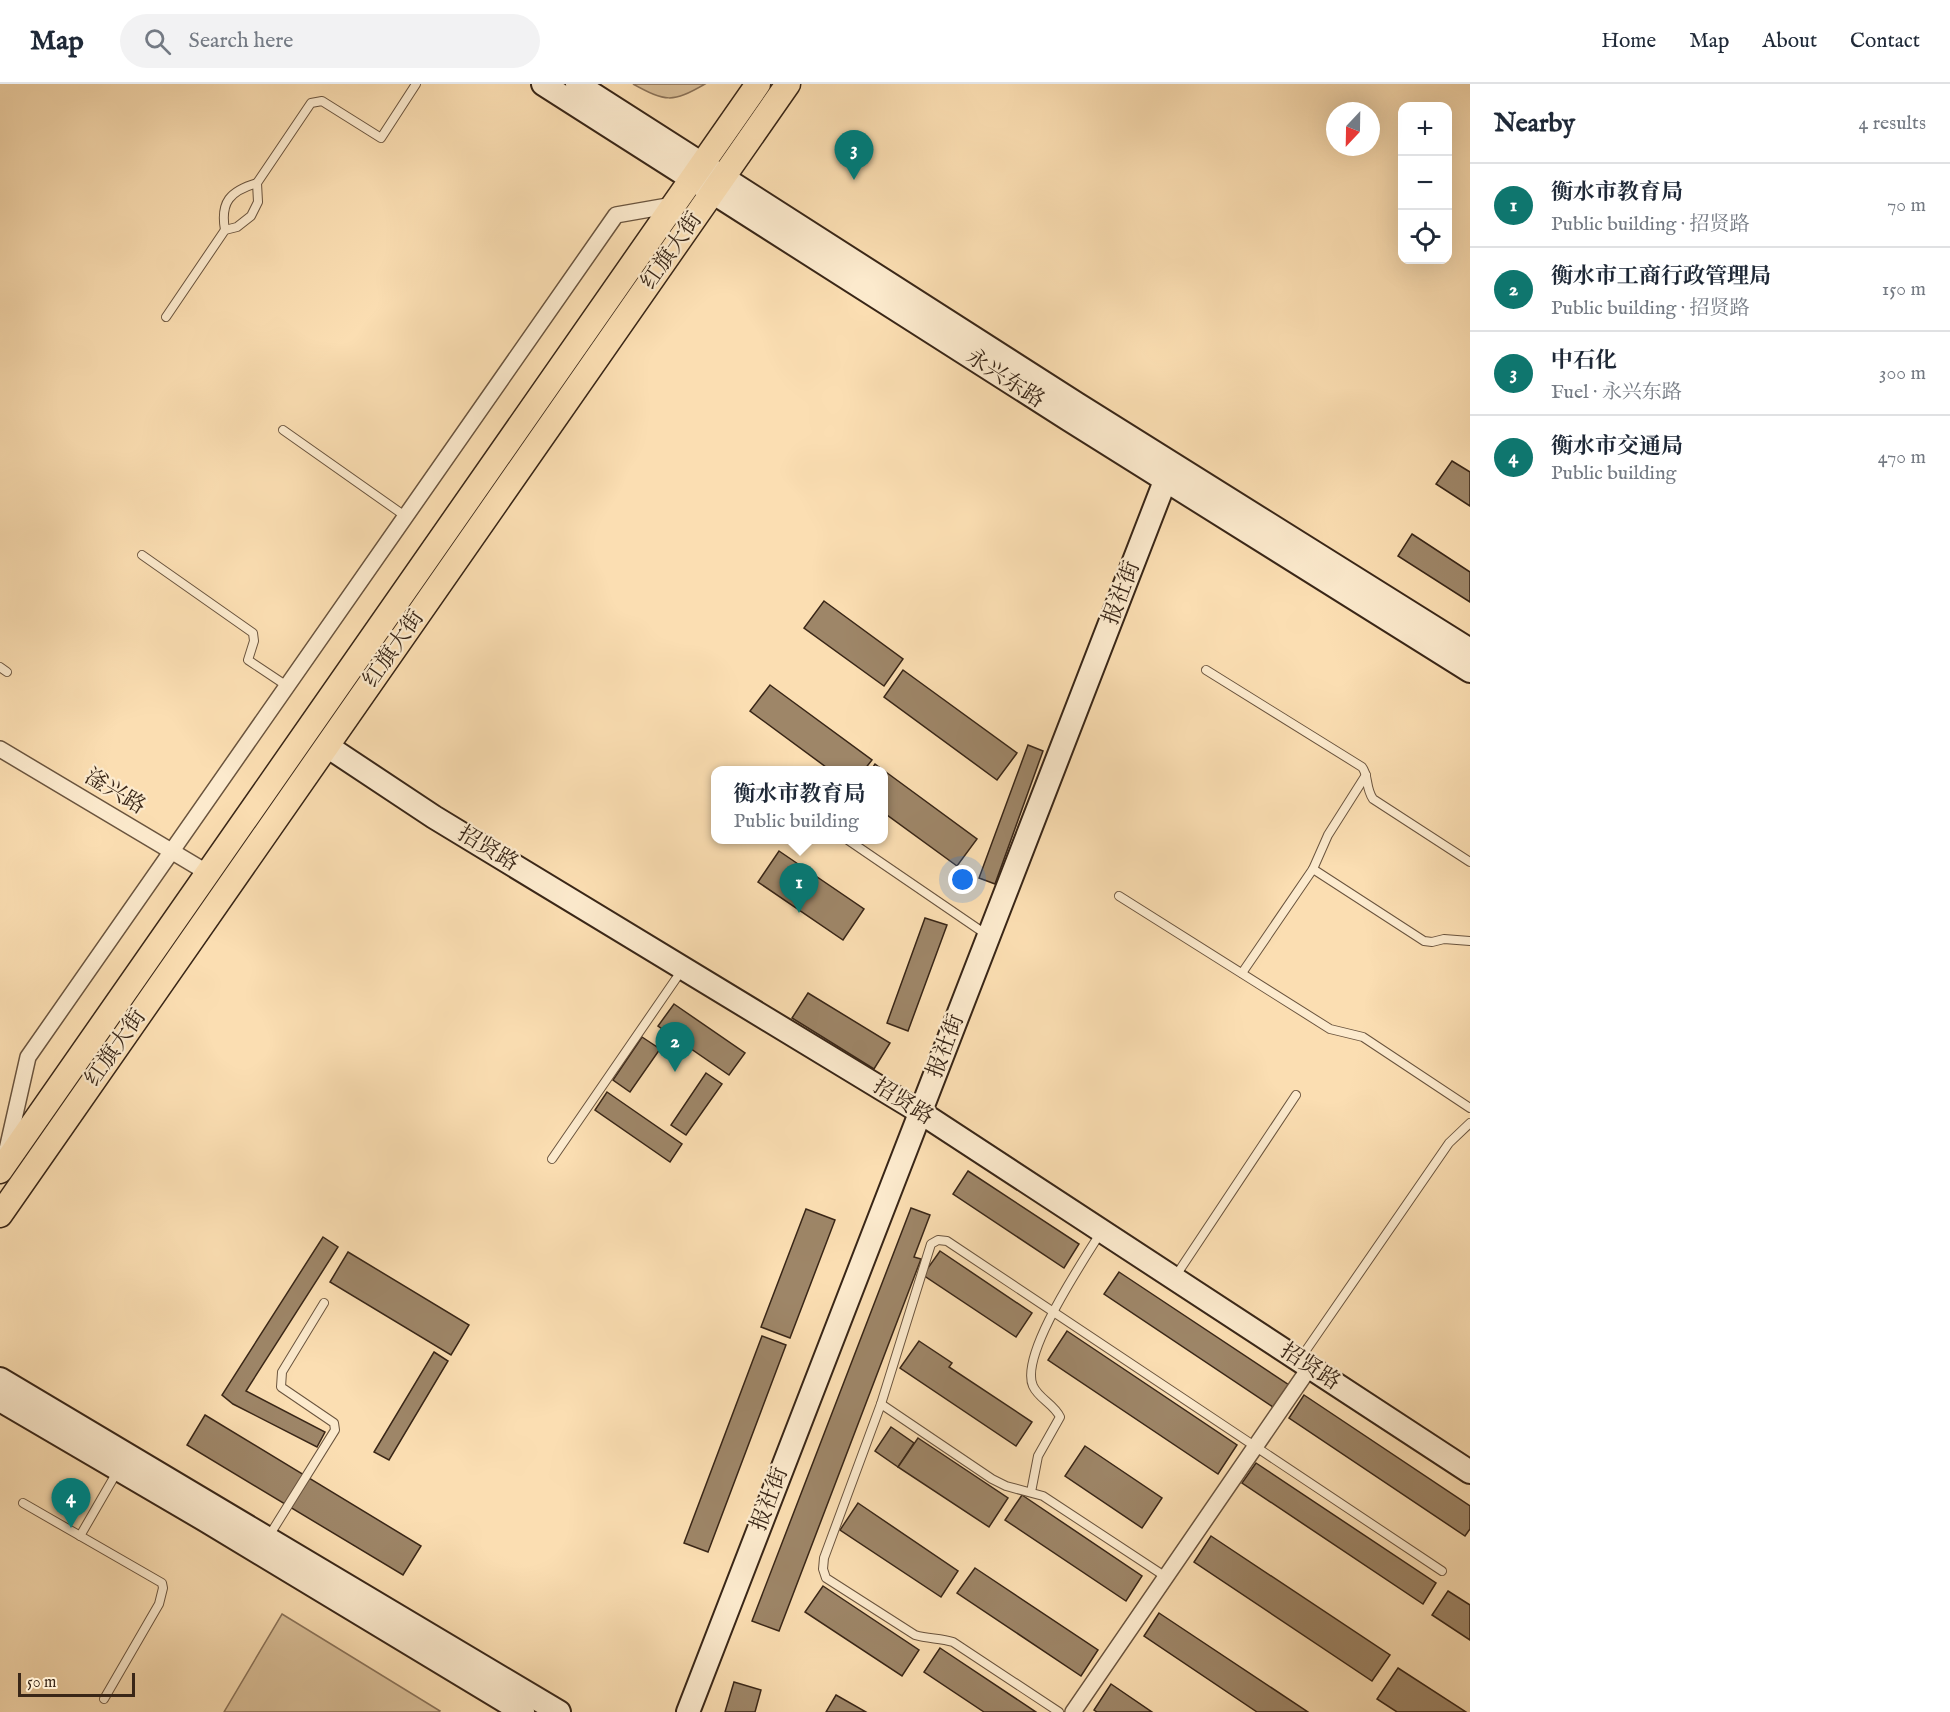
<!DOCTYPE html>
<meta charset="utf-8">
<style>
body{margin:0;font-family:"IM FELL English","Noto Serif SC",serif;background:#f2f2f3;color:#1f2937}
.controls{position:absolute;right:18px;top:18px;display:grid;overflow:hidden;border-radius:12px;box-shadow:0 6px 24px #0002}
.controls button{width:54px;height:54px;display:grid;place-items:center;padding:0;border:0;border-bottom:2px solid #e0e1e3;background:#fff;color:#1f2937;font:30px sans-serif}
.compass{position:absolute;left:1326px;top:18px;width:54px;height:54px;border-radius:50%;background:#fff;box-shadow:0 6px 24px #0002;rotate:202deg}
.scale{position:absolute;left:18px;bottom:15px;width:117px;box-sizing:border-box;padding-left:6px;border:3px solid #392617;border-top:0;font-size:16px;line-height:21px;white-space:nowrap;color:#392617;-webkit-text-stroke:4px #fceacd;paint-order:stroke}
.you{position:absolute;left:963px;top:796px;width:21px;height:21px;margin:-15px;border:4px solid #fff;border-radius:50%;background:#1a73e8;box-shadow:0 0 0 9px #1a73e833}
.badge{display:grid;place-items:center;width:39px;height:39px;border-radius:50%;background:#0f766e;color:#fff;font-size:20px;font-weight:700}
.pin{position:absolute;translate:-50% -50px;filter:drop-shadow(0 2px 3px #0008)}
.pin::after{content:'';position:absolute;top:32px;width:21px;height:18px;background:inherit;clip-path:polygon(0 0,100% 0,50% 100%)}
.popup{position:absolute;left:711px;top:682px;width:177px;height:78px;box-sizing:border-box;display:grid;place-content:center;border-radius:12px;background:#fff;filter:drop-shadow(0 2px 4px #0005);font-size:20px;white-space:nowrap;color:#747a83}
.popup b{font-size:22px;color:#1f2937}
.popup::after{content:'';position:absolute;left:50%;top:100%;margin-left:-12px;border:12px solid transparent;border-top-color:#fff}
.list{margin:0;padding:0;list-style:none}
h2{display:flex;justify-content:space-between;align-items:center;height:78px;margin:0;padding:0 24px;font-size:26px}
h2 small{font-size:20px;font-weight:400;color:#747a83}
.list li{display:grid;grid-template-columns:39px 1fr auto;gap:18px;align-items:center;box-sizing:border-box;height:84px;padding:0 24px;border-top:2px solid #e0e1e3}
.list b{display:block;font-size:22px;white-space:nowrap}
.list p{margin:0;font-size:20px;white-space:nowrap;color:#747a83}
.list em{font-size:20px;font-style:normal;color:#747a83}
.icon{flex:none;width:33px;height:33px;fill:none;stroke:currentColor;stroke-width:2;stroke-linecap:round;stroke-linejoin:round}
.map{position:relative;flex:none;width:1470px;height:1628px;overflow:hidden}
header{display:flex;align-items:center;gap:36px;box-sizing:border-box;height:84px;padding:0 30px;background:#fff;border-bottom:2px solid #e0e1e3}
header strong{font-size:28px}
nav{display:flex;gap:33px;margin-inline-start:auto;font-size:21px}
.search{width:420px;height:54px;background:#f2f2f3;display:flex;align-items:center;gap:15px;box-sizing:border-box;padding:0 21px;border-radius:33px;color:#747a83;font-size:22px}
main{display:flex}
aside{flex:1;background:#fff}
.map>svg:first-child{display:block}
</style>
<header>
<strong>Map</strong>
<div class="search"><svg class="icon" aria-label="search" viewBox="0 0 24 24"><circle cx="10" cy="10" r="6"/><path d="M15 15l6 6"/></svg>Search here</div>
<nav><a>Home</a><a>Map</a><a>About</a><a>Contact</a></nav>
</header>
<main>
<div class="map">
<svg width="1470" height="1628" viewBox="0 0 1470 1628">
<rect width="100%" height="100%" fill="#fbdeb2"/>
<filter id="stains"><feTurbulence type="fractalNoise" baseFrequency=".00333" numOctaves="4"/><feColorMatrix values="0 0 0 0 .2 0 0 0 0 .09 0 0 0 0 .02 0 0 0 .5 -.17"/></filter>
<radialGradient id="worn" r=".72"><stop offset=".6" stop-color="#630" stop-opacity="0"/><stop offset="1" stop-color="#630" stop-opacity=".3"/></radialGradient>
<g fill="#dabf98" stroke="#8a7258" stroke-width="1.5">
<path d="M 633,0 L 705,0 C 672,19 666,18 633,0 Z"/>
<path d="M 282,1530 L 440,1627 L 439,1628 L 224,1628 Z"/>
</g>
<g fill="#9e8668" stroke="#392617" stroke-width="1.5">
<path d="M 1452,377 L 1470,388 L 1470,422 L 1436,400 Z"/>
<path d="M 1412,450 L 1470,488 L 1470,518 L 1398,472 Z"/>
<path d="M 824,517 L 903,575 L 884,602 L 804,544 Z"/>
<path d="M 903,586 L 1017,669 L 997,696 L 884,613 Z"/>
<path d="M 770,601 L 872,676 L 864,686 L 830,686 L 750,627 Z"/>
<path d="M 1028,661 L 1043,667 L 995,800 L 979,794 Z"/>
<path d="M 875,680 L 977,755 L 957,782 L 883,728 L 883,686 L 871,686 Z"/>
<path d="M 779,767 L 864,825 L 843,856 L 758,798 Z"/>
<path d="M 925,834 L 947,841 L 908,947 L 887,939 Z"/>
<path d="M 808,909 L 890,959 L 874,985 L 792,934 Z"/>
<path d="M 674,920 L 745,969 L 729,991 L 658,942 Z"/>
<path d="M 642,953 L 660,965 L 630,1008 L 613,996 Z"/>
<path d="M 706,989 L 722,1000 L 686,1051 L 671,1041 Z"/>
<path d="M 607,1008 L 682,1060 L 670,1078 L 595,1026 Z"/>
<path d="M 968,1087 L 1079,1160 L 1064,1184 L 953,1110 Z"/>
<path d="M 911,1124 L 930,1131 L 914,1173 L 921,1175 L 779,1547 L 752,1537 Z"/>
<path d="M 806,1125 L 835,1136 L 790,1254 L 761,1243 Z"/>
<path d="M 323,1153 L 338,1163 L 246,1307 L 325,1348 L 317,1363 L 233,1320 L 222,1311 Z"/>
<path d="M 940,1167 L 1032,1229 L 1016,1253 L 923,1191 Z"/>
<path d="M 348,1168 L 469,1241 L 451,1271 L 330,1198 Z"/>
<path d="M 1119,1188 L 1289,1301 L 1273,1323 L 1104,1210 Z"/>
<path d="M 1067,1247 L 1237,1361 L 1218,1390 L 1048,1276 Z"/>
<path d="M 762,1252 L 786,1261 L 708,1468 L 684,1459 Z"/>
<path d="M 919,1257 L 952,1279 L 949,1283 L 1032,1338 L 1016,1362 L 900,1284 Z"/>
<path d="M 434,1268 L 448,1277 L 389,1376 L 374,1368 Z"/>
<path d="M 1304,1311 L 1470,1422 L 1470,1445 L 1465,1452 L 1289,1334 Z"/>
<path d="M 205,1331 L 421,1462 L 403,1491 L 187,1361 Z"/>
<path d="M 891,1343 L 914,1359 L 898,1383 L 875,1367 Z"/>
<path d="M 918,1354 L 1008,1414 L 989,1443 L 898,1383 Z"/>
<path d="M 1085,1362 L 1162,1414 L 1142,1444 L 1065,1392 Z"/>
<path d="M 1256,1379 L 1436,1499 L 1423,1520 L 1242,1399 Z"/>
<path d="M 1022,1411 L 1142,1492 L 1126,1517 L 1005,1436 Z"/>
<path d="M 858,1419 L 958,1487 L 941,1513 L 840,1446 Z"/>
<path d="M 1211,1452 L 1390,1571 L 1372,1597 L 1194,1478 Z"/>
<path d="M 975,1484 L 1098,1566 L 1081,1592 L 957,1509 Z"/>
<path d="M 823,1502 L 919,1566 L 902,1592 L 805,1528 Z"/>
<path d="M 1448,1507 L 1470,1521 L 1470,1556 L 1432,1531 Z"/>
<path d="M 1159,1529 L 1308,1628 L 1257,1628 L 1144,1552 Z"/>
<path d="M 940,1564 L 1036,1628 L 984,1628 L 924,1588 Z"/>
<path d="M 1398,1584 L 1466,1628 L 1397,1628 L 1377,1615 Z"/>
<path d="M 734,1598 L 761,1606 L 755,1628 L 725,1628 Z"/>
<path d="M 1111,1600 L 1152,1628 L 1097,1628 L 1094,1626 Z"/>
<path d="M 836,1611 L 866,1628 L 826,1628 Z"/>
</g>
<g fill="none" stroke-linecap="round" stroke-linejoin="round">
<defs>
<g id="lane">
<path d="M 225,146 C 220,118 230,107 257,99"/>
<path d="M 166,233 L 225,146 L 237,143 L 251,132 L 258,118 L 257,99 L 311,19 L 322,17 L 381,54 L 416,0"/>
<path d="M 283,346 L 405,432"/>
<path d="M 142,471 L 253,549 L 254,557 L 248,576 L 287,602"/>
<path d="M 0,583 L 7,588"/>
<path d="M 1206,586 L 1362,683 C 1369,692 1365,703 1373,715 L 1470,778"/>
<path d="M 848,756 L 987,851"/>
<path d="M 1313,785 L 1424,857 L 1432,858 L 1444,855 L 1470,857"/>
<path d="M 1119,812 L 1330,945 L 1363,953 L 1470,1024"/>
<path d="M 1242,889 L 1313,785 L 1328,751 L 1366,691"/>
<path d="M 552,1075 L 682,886"/>
<path d="M 1175,1193 L 1296,1011"/>
<path d="M 1300,1275 L 1449,1059 L 1470,1039"/>
<path d="M 881,1320 L 992,1395 L 1006,1402 L 1043,1412 L 1166,1493"/>
<path d="M 1031,1408 L 1038,1372 L 1060,1333 C 1054,1320 1039,1315 1033,1302 C 1019,1271 1084,1176 1101,1148"/>
<path d="M 23,1419 L 162,1499 L 163,1504 L 159,1520 L 104,1615"/>
<path d="M 80,1452 L 117,1388"/>
<path d="M 269,1452 L 335,1346 L 334,1339 L 281,1303 L 282,1288 L 324,1219"/>
<path d="M 1059,1628 L 953,1558 C 940,1554 928,1555 915,1551 L 826,1494 L 823,1485 L 824,1474 L 881,1320 L 931,1160 L 938,1156 L 947,1157 L 1442,1487"/>
</g>
<g id="street">
<path d="M 0,665 L 208,789"/>
<path d="M 6,1070 L 28,973 L 616,131 L 673,121"/>
<path d="M 1073,1628 L 1310,1283"/>
</g>
<g id="secondary">
<path d="M 543,0 L 1068,335 L 1470,587"/>
<path d="M 577,0 L 1077,320 L 1470,566"/>
<path d="M 327,662 L 434,733 L 920,1028 L 1470,1388"/>
<path d="M 0,1295 L 559,1628"/>
<path d="M 0,1316 L 205,1436 L 523,1628"/>
<path d="M 688,1628 L 1165,397"/>
</g>
<g id="primary">
<path d="M 0,1087 L 758,0"/>
<path d="M 0,1131 L 788,0"/>
</g>
</defs>
<use href="#lane" stroke="#6a543e" stroke-width="10"/>
<use href="#street" stroke="#6a543e" stroke-width="18"/>
<use href="#secondary" stroke="#392617" stroke-width="26"/>
<use href="#primary" stroke="#392617" stroke-width="27"/>
<use href="#lane" stroke="#fceacd" stroke-width="8"/>
<use href="#street" stroke="#fceacd" stroke-width="15"/>
<use href="#secondary" stroke="#fceacd" stroke-width="22"/>
<use href="#primary" stroke="#fbdeb2" stroke-width="24"/>
</g>
<g text-anchor="middle" dominant-baseline="central" stroke-width="4.5" stroke-linejoin="round" paint-order="stroke">
<g font-size="22" fill="#392617" stroke="#fceacd">
<text transform="translate(672 167) rotate(-55)">红旗大街</text>
<text transform="translate(1005 295) rotate(33)">永兴东路</text>
<text transform="translate(1122 509) rotate(-69)">报社街</text>
<text transform="translate(394 565) rotate(-55)">红旗大街</text>
<text transform="translate(115 708) rotate(31)">滏兴路</text>
<text transform="translate(488 765) rotate(31)">招贤路</text>
<text transform="translate(946 962) rotate(-69)">报社街</text>
<text transform="translate(116 964) rotate(-55)">红旗大街</text>
<text transform="translate(903 1018) rotate(32)">招贤路</text>
<text transform="translate(1310 1283) rotate(33)">招贤路</text>
<text transform="translate(770 1415) rotate(-69)">报社街</text>
</g>
</g>
<rect width="100%" height="100%" filter="url(#stains)"/>
<rect width="100%" height="100%" fill="url(#worn)"/>
</svg>
<div class="controls">
<button>+</button>
<button>−</button>
<button><svg class="icon" aria-label="locate" viewBox="0 0 24 24"><circle cx="12" cy="12" r="6"/><path d="M12 2v4M12 18v4M2 12h4M18 12h4"/></svg></button>
</div>
<svg class="compass" viewBox="-18 -18 36 36"><path d="M0-13l5 13h-10z" fill="#e53935"/><path d="M0 13l5-13h-10z" fill="#747a83"/></svg>
<div class="scale">50 m</div>
<div class="you"></div>
<div class="pin badge" style="left:799px;top:829px">1</div>
<div class="popup"><b>衡水市教育局</b>Public building</div>
<div class="pin badge" style="left:675px;top:988px">2</div>
<div class="pin badge" style="left:854px;top:96px">3</div>
<div class="pin badge" style="left:71px;top:1444px">4</div>
</div>
<aside>
<h2>Nearby<small>4 results</small></h2>
<ul class="list">
<li><span class="badge">1</span><div><b>衡水市教育局</b><p>Public building · 招贤路</p></div><em>70 m</em></li>
<li><span class="badge">2</span><div><b>衡水市工商行政管理局</b><p>Public building · 招贤路</p></div><em>150 m</em></li>
<li><span class="badge">3</span><div><b>中石化</b><p>Fuel · 永兴东路</p></div><em>300 m</em></li>
<li><span class="badge">4</span><div><b>衡水市交通局</b><p>Public building</p></div><em>470 m</em></li>
</ul>
</aside>
</main>
